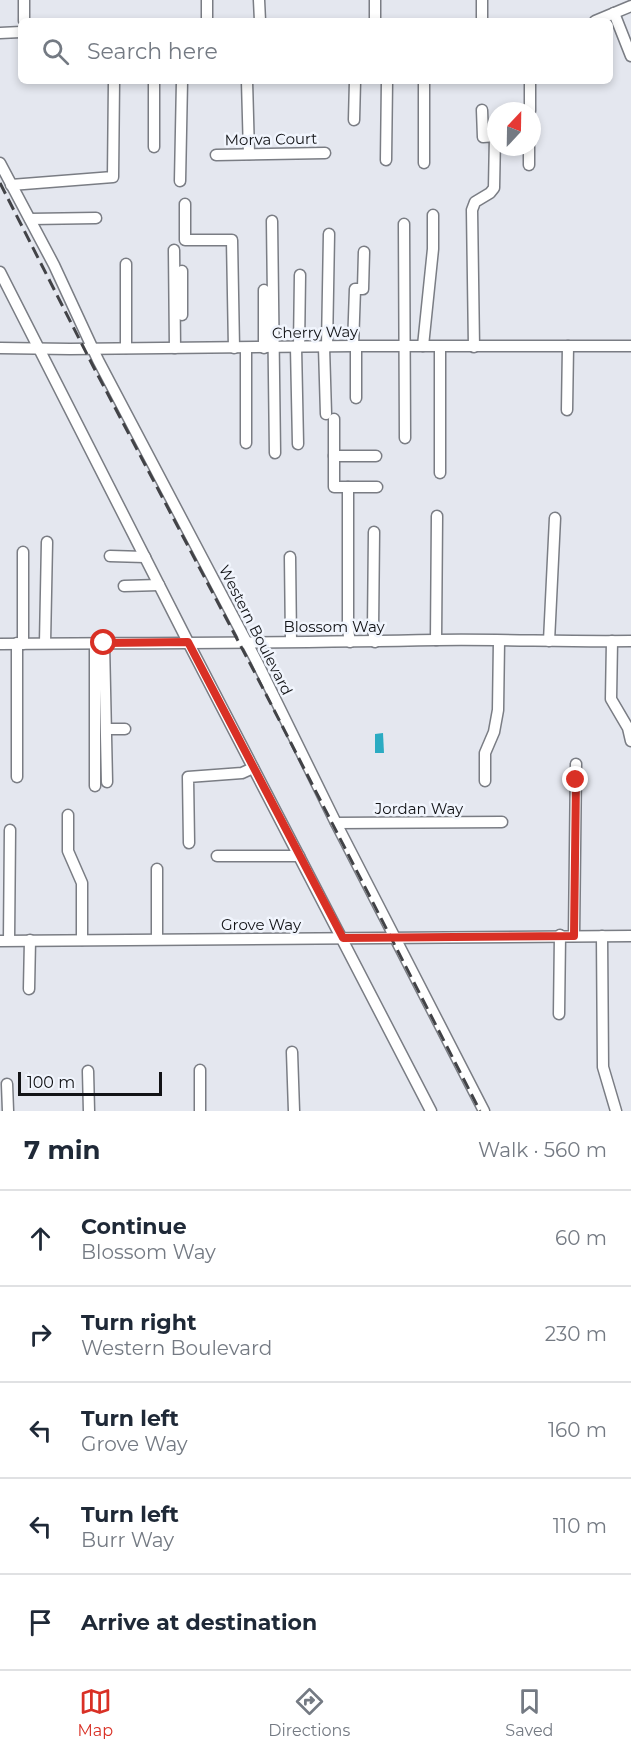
<!DOCTYPE html>
<meta charset="utf-8">
<style>
body{margin:0;font-family:Montserrat,sans-serif;background:#f2f2f3;color:#1f2937}
.compass{position:absolute;left:487px;top:102px;width:54px;height:54px;border-radius:50%;background:#fff;box-shadow:0 3px 9px #0003;rotate:22deg}
.scale{position:absolute;left:18px;bottom:15px;width:144px;box-sizing:border-box;padding-left:6px;border:3px solid #121316;border-top:0;font-size:16px;line-height:21px;white-space:nowrap;color:#121316;-webkit-text-stroke:4px #f1f5fd;paint-order:stroke}
.stop{position:absolute;width:18px;height:18px;margin:-14px;border:4px solid #d93025;border-radius:50%;background:#fff}
.stop.end{background:#d93025;border-color:#fff;box-shadow:0 2px 6px #0008}
.list{margin:0;padding:0;list-style:none}
h2{display:flex;justify-content:space-between;align-items:center;height:78px;margin:0;padding:0 24px;font-size:26px}
h2 small{font-size:20px;font-weight:400;color:#747a83}
.list li{display:grid;grid-template-columns:39px 1fr auto;gap:18px;align-items:center;box-sizing:border-box;height:96px;padding:0 24px;border-top:2px solid #e0e1e3}
.list b{display:block;font-size:22px;white-space:nowrap}
.list p{margin:0;font-size:20px;white-space:nowrap;color:#747a83}
.list em{font-size:20px;font-style:normal;color:#747a83}
.icon{flex:none;width:33px;height:33px;fill:none;stroke:currentColor;stroke-width:2;stroke-linecap:round;stroke-linejoin:round}
.map{position:relative;flex:none;width:631px;height:1111px;overflow:hidden}
.search{position:absolute;background:#fff;box-shadow:0 3px 9px #0003;left:18px;right:18px;top:18px;height:66px;display:flex;align-items:center;gap:15px;box-sizing:border-box;padding:0 21px;border-radius:9px;color:#747a83;font-size:22px}
.sheet{height:558px;background:#fff}
nav{display:flex;justify-content:space-around;align-items:center;box-sizing:border-box;height:84px;border-top:2px solid #e0e1e3;background:#fff;font-size:16px;color:#747a83}
nav a{display:grid;justify-items:center;gap:3px}
nav .on{color:#d93025}
.map>svg:first-child{display:block}
</style>
<div class="map">
<svg width="631" height="1111" viewBox="0 0 631 1111">
<rect width="100%" height="100%" fill="#e4e7ef"/>
<path fill="#2babc2" d="M 383,733 L 384,753 L 375,753 L 375,734 Z"/>
<g fill="none" stroke-linecap="round" stroke-linejoin="round">
<defs>
<g id="minor">
<path d="M 24,0 L 24,21"/>
<path d="M 207,0 L 207,21"/>
<path d="M 259,0 L 260,21"/>
<path d="M 482,0 L 482,21"/>
<path d="M 614,13 L 631,56"/>
<path d="M 375,21 L 375,0"/>
<path d="M 595,21 L 631,6"/>
<path d="M 0,33 L 21,32"/>
<path d="M 154,81 L 154,147"/>
<path d="M 247,81 L 249,154"/>
<path d="M 424,81 L 424,163"/>
<path d="M 530,111 L 530,81"/>
<path d="M 354,120 L 355,81"/>
<path d="M 216,155 L 325,153"/>
<path d="M 386,160 L 387,81"/>
<path d="M 0,163 L 54,265 L 98,360 L 257,662 L 336,823 L 484,1111"/>
<path d="M 529,165 L 529,147"/>
<path d="M 180,181 L 182,81"/>
<path d="M 11,185 L 113,177 L 114,81"/>
<path d="M 185,204 L 185,240 L 232,240 L 234,348"/>
<path d="M 30,219 L 96,218"/>
<path d="M 272,221 L 275,453"/>
<path d="M 404,224 L 405,438"/>
<path d="M 174,250 L 175,348"/>
<path d="M 126,264 L 126,348"/>
<path d="M 182,271 L 182,315"/>
<path d="M 0,272 L 188,642 L 431,1111"/>
<path d="M 264,290 L 264,348"/>
<path d="M 353,346 L 355,289 L 363,289 L 364,252"/>
<path d="M 356,346 L 356,398"/>
<path d="M 423,346 L 433,249 L 433,215"/>
<path d="M 296,347 L 298,444"/>
<path d="M 299,347 L 300,275"/>
<path d="M 324,347 L 326,414"/>
<path d="M 327,347 L 329,234"/>
<path d="M 474,347 L 472,210 L 475,202 L 490,193 L 494,188 L 495,136 L 483,137 L 482,110"/>
<path d="M 0,348 L 70,349 L 353,346 L 631,346"/>
<path d="M 246,348 L 246,443"/>
<path d="M 567,410 L 568,346"/>
<path d="M 334,419 L 334,487 L 348,487"/>
<path d="M 334,456 L 376,456"/>
<path d="M 440,473 L 440,347"/>
<path d="M 374,532 L 373,629 L 375,642"/>
<path d="M 110,556 L 145,557"/>
<path d="M 290,557 L 291,641"/>
<path d="M 124,586 L 159,585"/>
<path d="M 436,640 L 437,516"/>
<path d="M 549,641 L 555,518"/>
<path d="M 612,641 L 611,699 L 628,728 L 631,741"/>
<path d="M 350,642 L 348,630 L 348,487 L 377,487"/>
<path d="M 17,643 L 17,777"/>
<path d="M 45,643 L 47,542"/>
<path d="M 95,643 L 95,786"/>
<path d="M 104,643 L 107,782"/>
<path d="M 0,644 C 145,643 291,643 436,640 C 501,639 566,642 631,641"/>
<path d="M 23,644 L 23,552"/>
<path d="M 106,729 L 125,729"/>
<path d="M 485,781 L 485,753 L 494,732 L 498,710 L 499,641"/>
<path d="M 68,815 L 68,851 L 82,883 L 82,940"/>
<path d="M 336,823 L 502,822"/>
<path d="M 189,843 L 188,777 L 242,773 L 253,768"/>
<path d="M 217,856 L 299,856"/>
<path d="M 574,936 L 576,764"/>
<path d="M 602,936 L 603,1067 L 616,1111"/>
<path d="M 157,939 L 157,869"/>
<path d="M 9,940 L 10,830"/>
<path d="M 0,941 L 631,936"/>
<path d="M 29,989 L 30,940"/>
<path d="M 559,1014 L 560,935"/>
<path d="M 292,1052 L 294,1111"/>
<path d="M 88,1071 L 89,1111"/>
<path d="M 7,1084 L 8,1111"/>
<path d="M 200,1111 L 200,1070"/>
</g>
</defs>
<use href="#minor" stroke="#7a7d84" stroke-width="13"/>
<use href="#minor" stroke="#fff" stroke-width="10"/>
<path stroke="#424347" stroke-width="3" stroke-dasharray="12 6" stroke-linecap="butt" d="M 0,183 L 93,366 L 255,673 L 480,1111"/>
</g>
<g fill="none" stroke-linecap="round" stroke-linejoin="round">
<path stroke="#d93025" stroke-width="8" d="M 104,643 L 188,642 L 343,938 L 574,936 L 576,780"/>
</g>
<g text-anchor="middle" dominant-baseline="central" stroke-width="5" stroke-linejoin="round" paint-order="stroke">
<g font-size="15" fill="#121316" stroke="#f1f5fd">
<text transform="translate(271 139) rotate(-1)">Morva Court</text>
<text transform="translate(315 332) rotate(-1)">Cherry Way</text>
<text x="334" y="626">Blossom Way</text>
<text transform="translate(256 630) rotate(63)">Western Boulevard</text>
<text x="419" y="808">Jordan Way</text>
<text x="261" y="924">Grove Way</text>
</g>
</g>
</svg>
<svg class="compass" viewBox="-18 -18 36 36"><path d="M0-13l5 13h-10z" fill="#e53935"/><path d="M0 13l5-13h-10z" fill="#747a83"/></svg>
<div class="scale">100 m</div>
<div class="stop" style="left:104px;top:643px"></div>
<div class="stop end" style="left:576px;top:780px"></div>
<div class="search"><svg class="icon" aria-label="search" viewBox="0 0 24 24"><circle cx="10" cy="10" r="6"/><path d="M15 15l6 6"/></svg>Search here</div>
</div>
<section class="sheet">
<h2>7 min<small>Walk · 560 m</small></h2>
<ul class="list">
<li><svg class="icon" aria-label="ahead" viewBox="0 0 24 24"><path d="M12 20V5M6 11l6-6 6 6"/></svg><div><b>Continue</b><p>Blossom Way</p></div><em>60 m</em></li>
<li><svg class="icon" aria-label="right" viewBox="0 0 24 24"><path d="M7 20v-9h11M14 6l5 5-5 5"/></svg><div><b>Turn right</b><p>Western Boulevard</p></div><em>230 m</em></li>
<li><svg class="icon" aria-label="left" viewBox="0 0 24 24"><path d="M17 20v-9H6M10 6l-5 5 5 5"/></svg><div><b>Turn left</b><p>Grove Way</p></div><em>160 m</em></li>
<li><svg class="icon" aria-label="left" viewBox="0 0 24 24"><path d="M17 20v-9H6M10 6l-5 5 5 5"/></svg><div><b>Turn left</b><p>Burr Way</p></div><em>110 m</em></li>
<li><svg class="icon" aria-label="arrive" viewBox="0 0 24 24"><path d="M6 21V4h12l-3 4 3 4H6"/></svg><div><b>Arrive at destination</b></div></li>
</ul>
</section>
<nav>
<a class="on"><svg class="icon" aria-label="map" viewBox="0 0 24 24"><path d="M3 6l6-2 6 2 6-2v14l-6 2-6-2-6 2zM9 4v14M15 6v14"/></svg>Map</a>
<a><svg class="icon" aria-label="directions" viewBox="0 0 24 24"><path d="M12 3l9 9-9 9-9-9zM9 14v-3h6M13 9l2 2-2 2"/></svg>Directions</a>
<a><svg class="icon" aria-label="saved" viewBox="0 0 24 24"><path d="M7 4h10v16l-5-4-5 4z"/></svg>Saved</a>
</nav>
